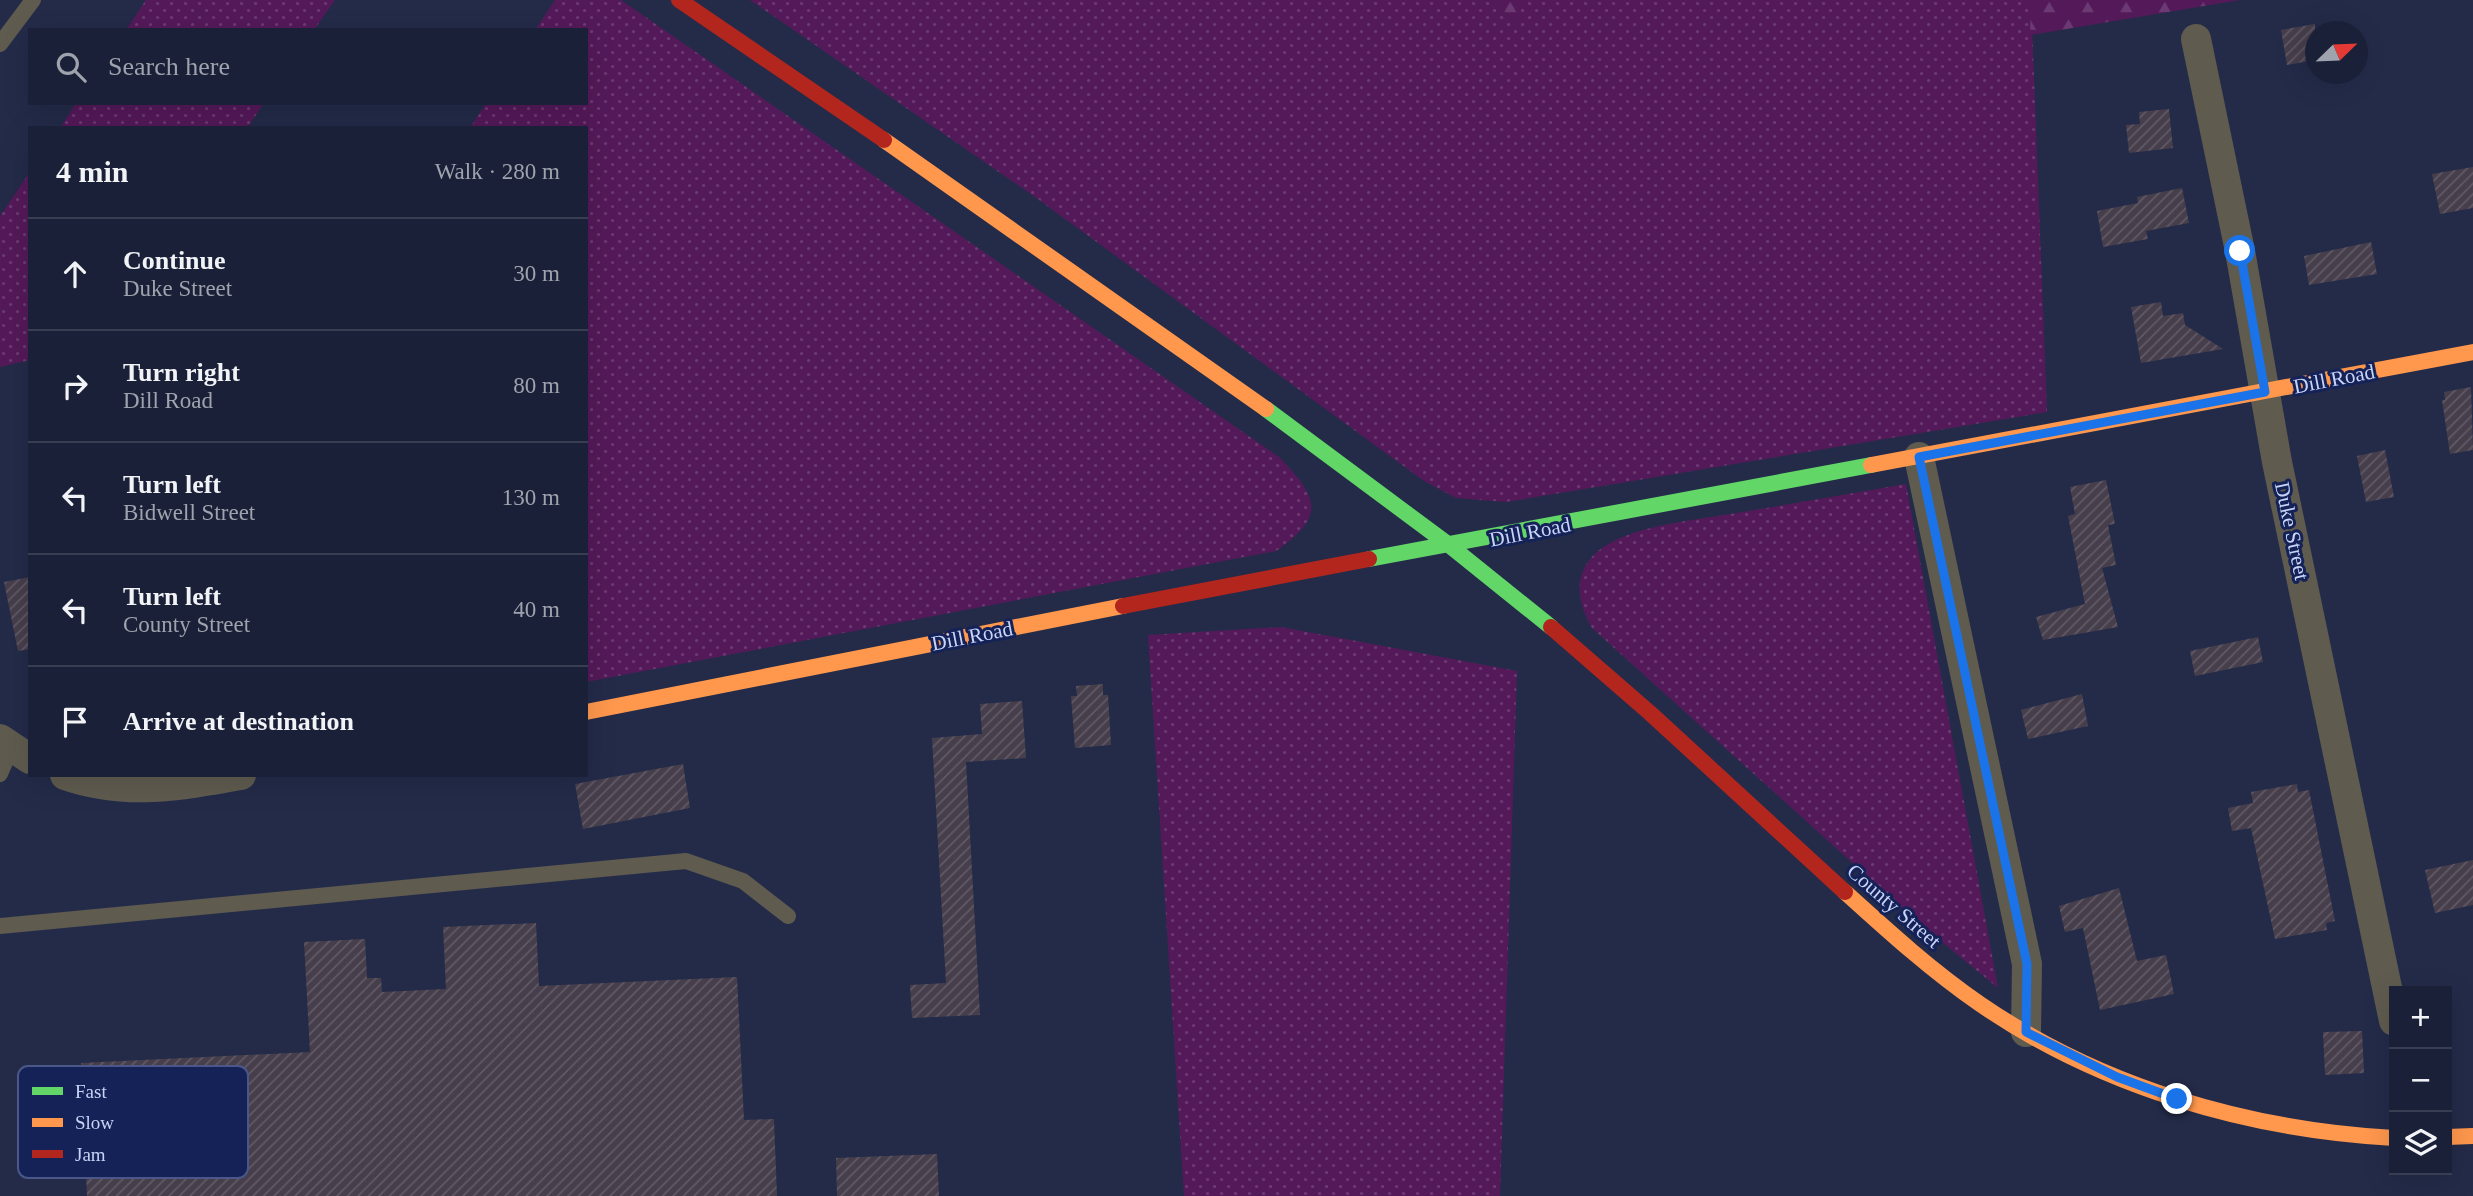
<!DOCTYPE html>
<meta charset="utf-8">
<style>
body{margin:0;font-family:Georgia,serif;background:#23283f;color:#f1f3f6}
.controls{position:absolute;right:21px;bottom:21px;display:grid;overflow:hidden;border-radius:0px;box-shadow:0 7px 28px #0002}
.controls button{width:63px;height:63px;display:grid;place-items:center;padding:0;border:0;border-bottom:2px solid #383e52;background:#1a2037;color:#f1f3f6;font:35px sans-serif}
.compass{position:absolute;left:2305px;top:21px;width:63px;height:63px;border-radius:50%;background:#1a2037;box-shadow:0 7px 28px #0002;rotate:67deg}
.stop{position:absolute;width:21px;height:21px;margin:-16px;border:5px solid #1a73e8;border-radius:50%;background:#fff}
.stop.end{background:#1a73e8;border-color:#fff;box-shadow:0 2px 7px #0008}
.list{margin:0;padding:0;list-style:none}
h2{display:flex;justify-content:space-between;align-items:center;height:91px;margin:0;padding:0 28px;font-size:30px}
h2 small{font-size:23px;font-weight:400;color:#9fa3ad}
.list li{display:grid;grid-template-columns:46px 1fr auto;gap:21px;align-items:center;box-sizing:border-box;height:112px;padding:0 28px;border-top:2px solid #383e52}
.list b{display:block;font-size:26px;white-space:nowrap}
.list p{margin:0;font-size:23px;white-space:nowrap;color:#9fa3ad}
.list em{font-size:23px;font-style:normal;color:#9fa3ad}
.icon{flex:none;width:38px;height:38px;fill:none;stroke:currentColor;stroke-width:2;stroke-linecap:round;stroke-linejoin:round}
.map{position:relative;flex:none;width:2473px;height:1196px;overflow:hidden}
.search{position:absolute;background:#1a2037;box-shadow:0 7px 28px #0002;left:28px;top:28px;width:560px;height:77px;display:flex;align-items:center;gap:18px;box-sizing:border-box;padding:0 24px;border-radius:0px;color:#9fa3ad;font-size:26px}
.panel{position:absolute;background:#1a2037;box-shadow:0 7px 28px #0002;left:28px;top:126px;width:560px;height:651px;border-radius:0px}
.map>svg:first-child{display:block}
</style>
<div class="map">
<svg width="2473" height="1196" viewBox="0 0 2473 1196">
<defs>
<pattern id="grass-dots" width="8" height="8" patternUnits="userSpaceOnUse" patternTransform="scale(1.75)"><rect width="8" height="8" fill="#541959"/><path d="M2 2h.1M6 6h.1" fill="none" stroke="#6b3a72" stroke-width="1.8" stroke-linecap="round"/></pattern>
<pattern id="forest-firs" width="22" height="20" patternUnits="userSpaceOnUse" patternTransform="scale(1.75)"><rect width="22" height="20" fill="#541959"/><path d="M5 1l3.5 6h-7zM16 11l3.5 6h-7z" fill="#6b3a72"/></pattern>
<pattern id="building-hatch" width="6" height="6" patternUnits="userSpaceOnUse" patternTransform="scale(1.75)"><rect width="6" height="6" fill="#473e4b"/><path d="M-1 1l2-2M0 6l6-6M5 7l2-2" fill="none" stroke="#605966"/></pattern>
</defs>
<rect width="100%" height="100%" fill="#232b49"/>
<g fill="url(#grass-dots)">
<path d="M 146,0 L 335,0 L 314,30 L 126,30 Z"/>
<path d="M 555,0 L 621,0 L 1279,457 C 1318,497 1327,516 1276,551 L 586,682 L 586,128 L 470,128 L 486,103 L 586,103 L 586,30 L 535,30 Z"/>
<path d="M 750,0 L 1493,0 L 1520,28 L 1521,0 L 2031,0 L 2047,412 L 1506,502 L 1456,498 L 1424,481 L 1035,197 Z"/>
<path d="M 76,103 L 264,103 L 247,128 L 60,128 Z"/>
<path d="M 30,172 L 30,360 L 0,367 L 0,216 Z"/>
<path d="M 1906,484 L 1998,988 L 1919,923 L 1592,628 C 1577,602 1572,573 1598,551 C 1632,524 1700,520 1742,512 C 1797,503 1852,493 1906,484 Z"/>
<path d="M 1281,627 L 1517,671 L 1500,1196 L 1184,1196 L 1148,635 Z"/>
</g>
<g fill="url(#forest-firs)">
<path d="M 1493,0 L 1521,0 L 1521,29 Z"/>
<path d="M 2031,0 L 2240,0 L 2030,35 Z"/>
</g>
<g fill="url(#building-hatch)">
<path d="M 2315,24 L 2315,60 L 2287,65 L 2281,30 Z"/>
<path d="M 2169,109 L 2173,148 L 2129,153 L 2126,125 L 2140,124 L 2139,112 Z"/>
<path d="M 2473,167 L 2473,208 L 2440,214 L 2432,174 Z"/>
<path d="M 2182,188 L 2189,223 L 2146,231 L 2148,239 L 2103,247 L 2097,211 L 2138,203 L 2137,197 Z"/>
<path d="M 2371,242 L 2377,274 L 2309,285 L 2304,256 Z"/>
<path d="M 2161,302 L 2163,316 L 2183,313 L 2185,325 L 2223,349 L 2141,363 L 2131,307 Z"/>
<path d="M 2471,387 L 2473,450 L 2450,454 L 2442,400 L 2445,400 L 2444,392 Z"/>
<path d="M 2385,450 L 2394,497 L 2366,502 L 2357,456 Z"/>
<path d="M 2106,480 L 2115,524 L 2108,525 L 2116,565 L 2102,568 L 2118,627 L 2043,640 L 2036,617 L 2085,604 L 2068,516 L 2075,514 L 2070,487 Z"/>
<path d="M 30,577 L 30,649 L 18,651 L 4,582 Z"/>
<path d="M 2258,637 L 2263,662 L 2195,676 L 2190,651 Z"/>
<path d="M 1103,684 L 1103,695 L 1108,695 L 1111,745 L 1075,748 L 1071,696 L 1077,696 L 1076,686 Z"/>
<path d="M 2082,694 L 2088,726 L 2028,739 L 2021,710 Z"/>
<path d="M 1022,701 L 1026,758 L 966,762 L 980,1015 L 912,1018 L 910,985 L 946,983 L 932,738 L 982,734 L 980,704 Z"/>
<path d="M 683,764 L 690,808 L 583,829 L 575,784 Z"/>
<path d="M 2297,784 L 2298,792 L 2309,790 L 2335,921 L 2326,923 L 2327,930 L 2275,939 L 2251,828 L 2232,831 L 2228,808 L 2253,803 L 2251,792 Z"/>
<path d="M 2473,860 L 2473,905 L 2435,913 L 2425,870 Z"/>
<path d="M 2119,888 L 2137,961 L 2166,955 L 2174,994 L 2100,1010 L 2083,928 L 2065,932 L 2059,906 Z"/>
<path d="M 536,923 L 539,986 L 737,977 L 744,1120 L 774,1119 L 777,1196 L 87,1196 L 81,1063 L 310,1052 L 304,942 L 365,939 L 367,978 L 381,978 L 382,992 L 446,989 L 443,927 Z"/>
<path d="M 2362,1031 L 2364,1073 L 2325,1075 L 2323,1032 Z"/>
<path d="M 937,1154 L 939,1196 L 837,1196 L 836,1158 Z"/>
</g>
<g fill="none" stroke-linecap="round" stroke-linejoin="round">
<g stroke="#5f5b4f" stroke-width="16">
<path d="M 0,44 L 33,0"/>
<path d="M 0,774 L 11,748"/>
<path d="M 0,926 L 686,861 L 743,881 L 788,916"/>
</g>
<g stroke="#5f5b4f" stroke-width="30">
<path d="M 2196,39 L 2240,251 L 2277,462 L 2394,1021"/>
<path d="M 1919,457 L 2027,964 L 2026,1032"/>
<path d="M 0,739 L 30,759"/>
<path d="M 65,775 C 125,796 180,786 241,775"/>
</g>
<g stroke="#63d668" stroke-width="16">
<path d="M 1266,409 L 1449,545 L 1551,627"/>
<path d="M 1369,559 L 1871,465"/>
</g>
<g stroke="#ff974d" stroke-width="16">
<path d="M 884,140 L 1266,409"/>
<path d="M 1871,465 L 2473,352"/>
<path d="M 586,712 L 1123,606"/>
<path d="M 1845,892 C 1888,931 1932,971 1980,1004 C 2101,1087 2248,1130 2394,1138"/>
<path d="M 2447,1137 L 2473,1136"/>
</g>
<g stroke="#b3261e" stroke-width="16">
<path d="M 679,0 L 884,140"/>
<path d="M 1123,606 L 1369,559"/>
<path d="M 1551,627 L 1650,713 L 1845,892"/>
</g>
</g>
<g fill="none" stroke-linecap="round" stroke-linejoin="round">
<path stroke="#1a73e8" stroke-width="9" d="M 2177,1099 L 2117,1077 L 2026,1032 L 2027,964 L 1919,457 L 2265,392 L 2240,251"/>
</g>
<g text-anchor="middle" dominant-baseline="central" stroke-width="6" stroke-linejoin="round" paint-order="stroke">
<g font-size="21" fill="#c7d4f7" stroke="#142258">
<text transform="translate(2334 379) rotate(-11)">Dill Road</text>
<text transform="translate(2292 531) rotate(78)">Duke Street</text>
<text transform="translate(1530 532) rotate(-11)">Dill Road</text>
<text transform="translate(972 636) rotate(-11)">Dill Road</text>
<text transform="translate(1894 906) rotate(41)">County Street</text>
</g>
</g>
<rect x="18" y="1066" width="230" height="112" rx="10" fill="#142258" stroke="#4a5788" stroke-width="2"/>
<rect x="32" y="1087" width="31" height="8" fill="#63d668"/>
<rect x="32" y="1118" width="31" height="9" fill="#ff974d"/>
<rect x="32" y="1150" width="31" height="8" fill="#b3261e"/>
<g font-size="19" fill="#c7d4f7">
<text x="75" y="1098">Fast</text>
<text x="75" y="1129">Slow</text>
<text x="75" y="1161">Jam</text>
</g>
</svg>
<div class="controls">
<button>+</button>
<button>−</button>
<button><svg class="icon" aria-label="layers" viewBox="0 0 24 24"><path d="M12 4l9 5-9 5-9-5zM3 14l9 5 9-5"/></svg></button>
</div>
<svg class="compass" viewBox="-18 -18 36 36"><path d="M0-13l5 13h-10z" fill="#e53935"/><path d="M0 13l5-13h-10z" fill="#9fa3ad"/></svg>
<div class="stop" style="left:2240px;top:251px"></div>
<div class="stop end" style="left:2177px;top:1099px"></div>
<div class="search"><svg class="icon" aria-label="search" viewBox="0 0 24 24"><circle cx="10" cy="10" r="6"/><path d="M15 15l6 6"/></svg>Search here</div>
<section class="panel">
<h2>4 min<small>Walk · 280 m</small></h2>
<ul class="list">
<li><svg class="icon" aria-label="ahead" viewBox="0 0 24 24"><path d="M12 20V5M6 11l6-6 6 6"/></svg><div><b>Continue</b><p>Duke Street</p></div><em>30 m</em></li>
<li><svg class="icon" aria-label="right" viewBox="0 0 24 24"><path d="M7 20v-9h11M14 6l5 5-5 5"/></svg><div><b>Turn right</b><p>Dill Road</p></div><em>80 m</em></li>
<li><svg class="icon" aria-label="left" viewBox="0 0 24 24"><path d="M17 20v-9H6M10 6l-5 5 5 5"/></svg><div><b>Turn left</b><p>Bidwell Street</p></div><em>130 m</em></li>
<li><svg class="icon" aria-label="left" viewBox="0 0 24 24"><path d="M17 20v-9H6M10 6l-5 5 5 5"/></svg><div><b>Turn left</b><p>County Street</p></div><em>40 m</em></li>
<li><svg class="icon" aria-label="arrive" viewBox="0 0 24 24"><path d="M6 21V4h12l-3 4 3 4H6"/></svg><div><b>Arrive at destination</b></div></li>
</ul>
</section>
</div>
